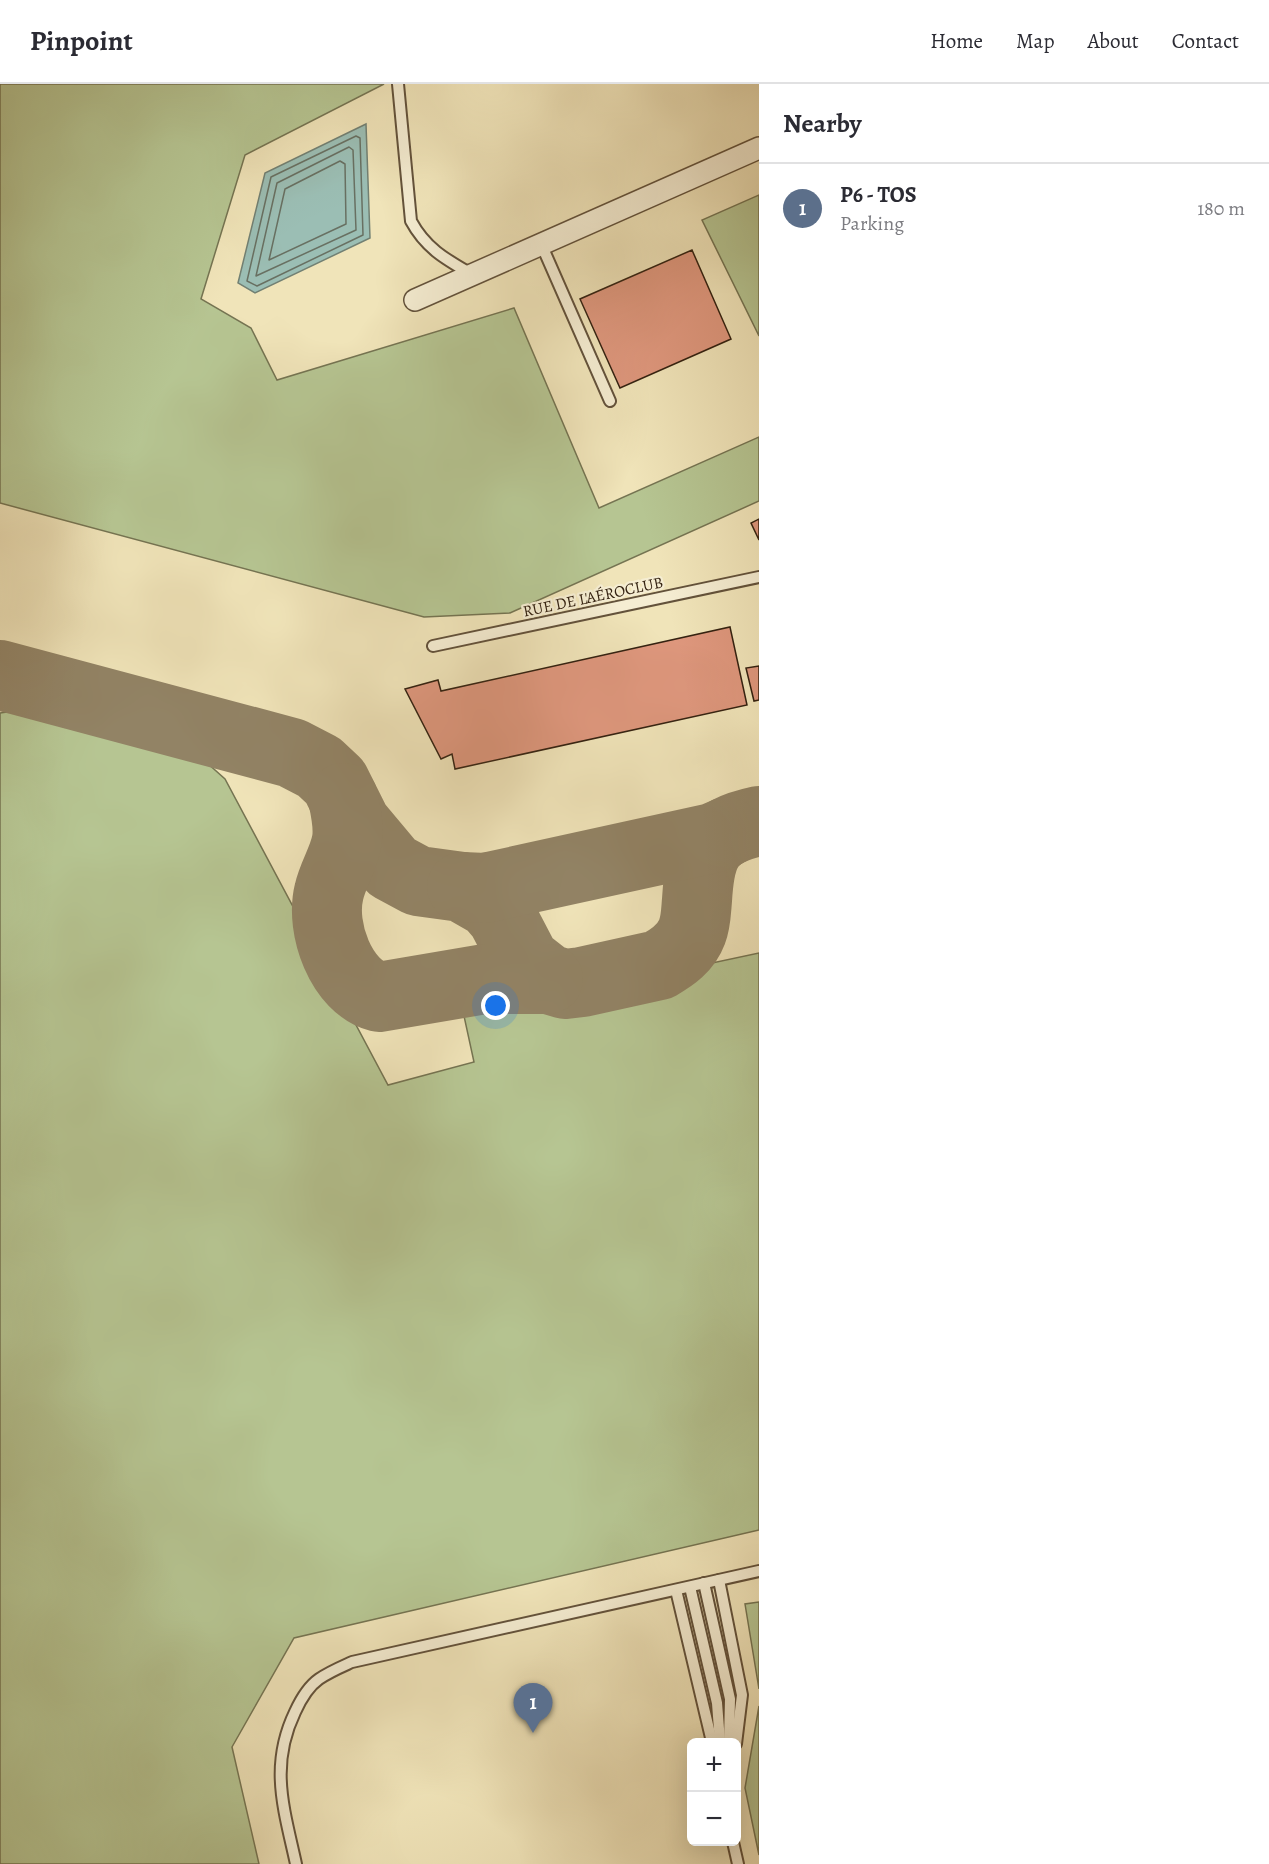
<!DOCTYPE html>
<meta charset="utf-8">
<style>
body{margin:0;font-family:Alegreya,serif;background:#f7f7f7;color:#2b2b33}
.controls{position:absolute;right:18px;bottom:18px;display:grid;overflow:hidden;border-radius:9px;box-shadow:0 6px 24px #0002}
.controls button{width:54px;height:54px;display:grid;place-items:center;padding:0;border:0;border-bottom:2px solid #e1e1e2;background:#fff;color:#2b2b33;font:30px sans-serif}
.you{position:absolute;left:496px;top:922px;width:21px;height:21px;margin:-15px;border:4px solid #fff;border-radius:50%;background:#1a73e8;box-shadow:0 0 0 9px #1a73e833}
.badge{display:grid;place-items:center;width:39px;height:39px;border-radius:50%;background:#b45309;color:#fff;font-size:20px;font-weight:700}
.pin{position:absolute;translate:-50% -50px;filter:drop-shadow(0 2px 3px #0008)}
.pin::after{content:'';position:absolute;top:32px;width:21px;height:18px;background:inherit;clip-path:polygon(0 0,100% 0,50% 100%)}
.list{margin:0;padding:0;list-style:none}
h2{display:flex;justify-content:space-between;align-items:center;height:78px;margin:0;padding:0 24px;font-size:26px}
h2 small{font-size:20px;font-weight:400;color:#7c7c81}
.list li{display:grid;grid-template-columns:39px 1fr auto;gap:18px;align-items:center;box-sizing:border-box;height:90px;padding:0 24px;border-top:2px solid #e1e1e2}
.list b{display:block;font-size:22px;white-space:nowrap}
.list p{margin:0;font-size:20px;white-space:nowrap;color:#7c7c81}
.list em{font-size:20px;font-style:normal;color:#7c7c81}
.map{position:relative;flex:none;width:759px;height:1780px;overflow:hidden}
header{display:flex;align-items:center;gap:36px;box-sizing:border-box;height:84px;padding:0 30px;background:#fff;border-bottom:2px solid #e1e1e2}
header strong{font-size:28px}
nav{display:flex;gap:33px;margin-inline-start:auto;font-size:21px}
main{display:flex}
aside{flex:1;background:#fff}
.map>svg:first-child{display:block}
</style>
<header>
<strong>Pinpoint</strong>
<nav><a>Home</a><a>Map</a><a>About</a><a>Contact</a></nav>
</header>
<main>
<div class="map">
<svg width="759" height="1780" viewBox="0 0 759 1780">
<rect width="100%" height="100%" fill="#f0e4b9"/>
<filter id="stains"><feTurbulence type="fractalNoise" baseFrequency=".00333" numOctaves="4"/><feColorMatrix values="0 0 0 0 .2 0 0 0 0 .09 0 0 0 0 .02 0 0 0 .5 -.17"/></filter>
<radialGradient id="worn" r=".72"><stop offset=".6" stop-color="#630" stop-opacity="0"/><stop offset="1" stop-color="#630" stop-opacity=".3"/></radialGradient>
<g fill="#b6c592" stroke="#757452" stroke-width="1.5">
<path d="M 0,0 L 384,0 L 245,71 L 201,215 L 251,244 L 277,296 L 514,224 L 599,424 L 759,353 L 759,417 L 510,529 L 424,533 L 0,419 Z"/>
<path d="M 759,111 L 759,252 L 702,136 Z"/>
<path d="M 14,627 L 206,678 L 225,695 L 388,1001 L 474,978 L 464,932 L 759,869 L 759,1446 L 294,1554 L 232,1663 L 259,1780 L 0,1780 L 0,629 Z"/>
<path d="M 759,1518 L 759,1605 L 745,1520 Z"/>
<path d="M 759,1622 L 759,1771 L 745,1704 Z"/>
</g>
<path fill="#9bbeb4" stroke="#728073" stroke-width="1.5" d="M 366,40 L 370,154 L 255,209 L 238,199 L 265,89 Z"/>
<g fill="none" stroke-linecap="round" stroke-linejoin="round">
<g stroke="#687062" stroke-width="1.5">
<path d="M 356,52 L 360,54 L 363,151 L 257,202 L 247,197 L 271,93 Z"/>
<path d="M 349,63 L 353,66 L 356,146 L 256,192 L 277,99 Z"/>
<path d="M 340,77 L 345,80 L 346,140 L 269,176 L 285,105 Z"/>
</g>
<g stroke="#928365" stroke-width="70">
<path d="M 0,591 L 292,669 L 319,683 L 335,698 L 356,740 L 392,783 L 418,797 L 462,803 L 490,819 L 502,833 L 525,877 L 548,895 L 565,900 L 582,898 L 659,881 C 673,873 686,864 692,848 C 696,838 696,827 697,816 C 700,767 708,748 759,737"/>
<path d="M 343,714 C 346,728 349,742 347,756 C 344,775 333,790 329,808 C 320,844 341,903 379,913 L 485,895 L 548,895"/>
<path d="M 462,803 L 485,804 L 713,754 L 727,748"/>
</g>
</g>
<g fill="#de977d" stroke="#342211" stroke-width="1.5">
<path d="M 692,166 L 731,255 L 620,304 L 580,215 Z"/>
<path d="M 759,435 L 759,456 L 751,439 Z"/>
<path d="M 730,543 L 747,621 L 455,685 L 452,670 L 441,675 L 405,605 L 438,596 L 441,607 Z"/>
<path d="M 759,582 L 759,616 L 754,617 L 746,584 Z"/>
</g>
<g fill="none" stroke-linecap="round" stroke-linejoin="round">
<defs>
<g id="service">
<path d="M 398,0 L 411,137 C 426,165 447,176 473,191"/>
<path d="M 542,162 L 610,317"/>
<path d="M 433,562 L 759,493"/>
<path d="M 719,1496 L 742,1611 L 736,1660"/>
<path d="M 704,1499 L 730,1615 L 729,1658"/>
<path d="M 690,1503 L 717,1619 L 720,1658"/>
<path d="M 676,1506 L 712,1658"/>
<path d="M 733,1758 L 738,1780"/>
<path d="M 296,1780 C 284,1725 269,1682 295,1628 C 300,1617 309,1602 319,1595 C 329,1588 341,1583 352,1578 L 759,1487"/>
</g>
<path id="minor" d="M 415,216 L 759,64"/>
</defs>
<use href="#service" stroke="#63523b" stroke-width="14"/>
<use href="#minor" stroke="#63523b" stroke-width="24"/>
<use href="#service" stroke="#f5edd2" stroke-width="10"/>
<use href="#minor" stroke="#f5edd2" stroke-width="21"/>
</g>
<g text-anchor="middle" dominant-baseline="central" stroke-width="4.5" stroke-linejoin="round" paint-order="stroke">
<g font-size="16" fill="#342211" stroke="#f5edd2">
<text transform="translate(593 513) rotate(-12)">RUE DE L'AÉROCLUB</text>
</g>
</g>
<rect width="100%" height="100%" filter="url(#stains)"/>
<rect width="100%" height="100%" fill="url(#worn)"/>
</svg>
<div class="controls">
<button>+</button>
<button>−</button>
</div>
<div class="you"></div>
<div class="pin badge" style="left:533px;top:1649px;background:#5c6f8a">1</div>
</div>
<aside>
<h2>Nearby<small></small></h2>
<ul class="list">
<li><span class="badge" style="background:#5c6f8a">1</span><div><b>P6 - TOS</b><p>Parking</p></div><em>180 m</em></li>
</ul>
</aside>
</main>
